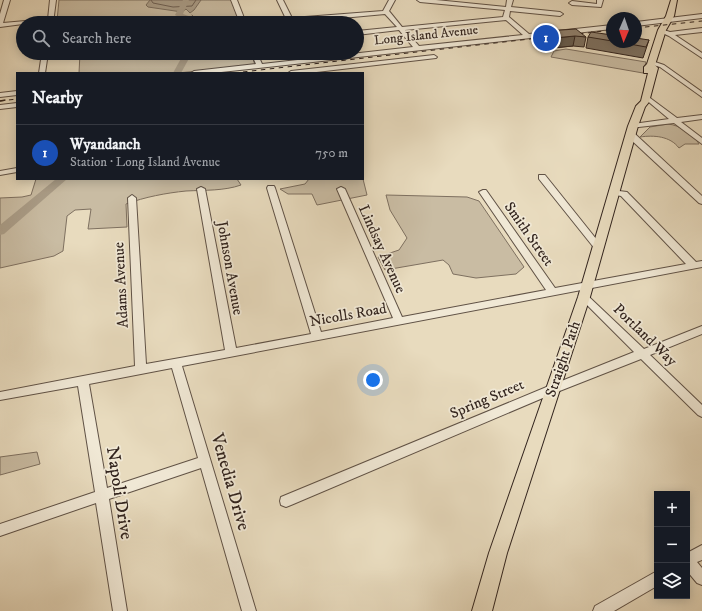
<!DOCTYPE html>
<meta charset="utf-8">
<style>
body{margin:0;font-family:"IM FELL DW Pica",serif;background:#20242c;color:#f1f3f6}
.controls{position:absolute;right:12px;bottom:12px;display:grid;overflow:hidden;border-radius:0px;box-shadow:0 2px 10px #0003}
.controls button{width:36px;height:36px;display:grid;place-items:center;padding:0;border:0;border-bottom:1px solid #363941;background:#171b24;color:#f1f3f6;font:20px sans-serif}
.compass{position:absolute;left:606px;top:12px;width:36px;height:36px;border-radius:50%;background:#171b24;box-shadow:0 2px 10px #0003;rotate:182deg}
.you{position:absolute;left:373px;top:380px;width:14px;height:14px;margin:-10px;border:3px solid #fff;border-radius:50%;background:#1a73e8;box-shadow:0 0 0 6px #1a73e833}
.badge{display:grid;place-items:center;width:26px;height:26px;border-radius:50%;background:#ea580c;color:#fff;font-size:13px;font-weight:700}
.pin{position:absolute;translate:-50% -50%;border:2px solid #fff;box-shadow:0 1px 4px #0006}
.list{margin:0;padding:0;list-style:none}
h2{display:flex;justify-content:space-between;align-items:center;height:52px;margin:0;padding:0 16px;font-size:17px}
h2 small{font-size:13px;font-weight:400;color:#9ea1a6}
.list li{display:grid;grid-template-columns:26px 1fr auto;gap:12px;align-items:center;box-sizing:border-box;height:56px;padding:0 16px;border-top:1px solid #363941}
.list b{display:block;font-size:15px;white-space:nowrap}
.list p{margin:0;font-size:13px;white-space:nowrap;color:#9ea1a6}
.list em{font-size:13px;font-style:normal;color:#9ea1a6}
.icon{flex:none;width:22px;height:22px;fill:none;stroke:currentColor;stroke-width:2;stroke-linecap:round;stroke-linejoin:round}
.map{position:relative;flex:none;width:702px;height:611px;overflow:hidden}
.search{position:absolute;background:#171b24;box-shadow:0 2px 10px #0003;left:16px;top:16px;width:348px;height:44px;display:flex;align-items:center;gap:10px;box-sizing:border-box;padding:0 14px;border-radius:22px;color:#9ea1a6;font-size:15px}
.panel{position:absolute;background:#171b24;box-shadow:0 2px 10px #0003;left:16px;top:72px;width:348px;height:108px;border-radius:0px}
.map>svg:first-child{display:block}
</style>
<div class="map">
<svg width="702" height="611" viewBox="0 0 702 611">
<rect width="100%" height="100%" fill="#e8dbbe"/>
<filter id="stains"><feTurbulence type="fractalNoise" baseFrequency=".005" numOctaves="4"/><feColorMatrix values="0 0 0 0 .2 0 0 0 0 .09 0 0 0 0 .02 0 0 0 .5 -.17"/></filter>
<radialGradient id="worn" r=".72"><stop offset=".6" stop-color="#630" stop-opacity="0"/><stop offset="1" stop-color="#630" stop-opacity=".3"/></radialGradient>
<g fill="#c9bca3" stroke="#7e7060">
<path d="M 59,0 L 232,0 L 240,23 L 73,23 L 72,20 L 57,21 Z"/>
<path d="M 566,49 L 646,62 L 643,73 L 551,57 L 554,51 Z"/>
<path d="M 80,53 L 251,53 L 255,65 L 178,73 L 79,73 Z"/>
<path d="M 668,124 C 679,125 694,134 699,144 L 685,144 L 679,148 C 670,136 654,135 640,137 L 650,127 Z"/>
<path d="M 36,179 L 237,179 L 241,185 C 224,191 205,190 186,191 C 166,193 145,197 126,204 L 127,227 L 88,229 L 91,209 L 75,210 L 67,216 L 63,251 L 54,256 L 0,268 L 0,198 L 22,197 L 31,195 Z"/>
<path d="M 309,179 L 363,179 L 367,195 L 317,205 L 312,194 L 288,194 L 280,189 L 305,184 Z"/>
<path d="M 386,195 L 467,197 L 479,201 L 524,267 L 516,274 L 476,278 L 453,274 L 449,265 L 443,260 L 385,270 L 378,257 L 399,250 L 407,238 L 390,210 Z"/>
<path d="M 37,452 L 40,464 L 0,475 L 0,457 Z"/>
</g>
<path fill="#aa9d88" stroke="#7a6d5e" d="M 150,0 L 201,0 L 194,10 L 190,13 L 186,9 L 182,12 L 148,7 L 146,5 Z"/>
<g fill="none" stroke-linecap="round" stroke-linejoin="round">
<path stroke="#6e6053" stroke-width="1" d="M 151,0 L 153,3 L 173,7 L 192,6 L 196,0"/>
<g stroke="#7a6d5e" stroke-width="1">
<path d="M 192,15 L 196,20 L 193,23"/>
<path d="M 64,18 L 122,17"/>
</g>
<g fill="#aa9d88" fill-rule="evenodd">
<path d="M 183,0 L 189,0 L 183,14 L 194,18 L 197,23 L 189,23 L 175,15 Z"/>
<path d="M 184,53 L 192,53 L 181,73 L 173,73 Z"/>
<path d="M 56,179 L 67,179 L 4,234 L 0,235 L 0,225 Z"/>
</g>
<defs>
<g id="minor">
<path d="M 4,0 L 10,0 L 3,23 L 48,19 L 50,0 L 56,0 L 53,23 L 23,23 L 23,24 L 0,27 L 0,14 Z"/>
<path d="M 231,0 L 237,0 L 246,23 L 240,23 Z"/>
<path d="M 277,0 L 283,0 L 292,18 L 383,11 L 389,0 L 395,0 L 389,11 L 402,27 L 503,17 L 505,10 L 420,2 L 417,0 L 436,0 L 506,7 L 507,0 L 513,0 L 511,7 L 560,12 L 563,14 L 560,16 L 510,11 L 509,17 L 529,34 L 612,25 L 612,29 L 212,73 L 191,73 L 194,71 L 256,64 L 251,53 L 257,53 L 262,64 L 413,47 L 399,30 L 357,35 L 357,31 L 397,27 L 385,14 L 288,23 ZM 506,20 L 523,35 L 419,46 L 405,30 Z"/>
<path d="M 597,0 L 603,0 L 601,7 L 572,5 L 569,3 L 572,1 L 597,4 Z"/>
<path d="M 702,14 L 702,18 L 636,26 L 636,22 Z"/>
<path d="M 702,28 L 702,32 L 675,35 L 702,53 L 702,58 L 669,36 L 658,31 L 661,29 L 670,32 Z"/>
<path d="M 42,53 L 48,53 L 45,73 L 39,73 Z"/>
<path d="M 434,55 L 437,57 L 436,58 L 308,73 L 288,73 L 291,71 Z"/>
<path d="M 652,61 L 664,65 L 702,92 L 702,97 L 660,67 L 650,64 L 649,63 Z"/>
<path d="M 17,91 L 17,95 L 0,97 L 0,93 Z"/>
<path d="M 646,95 L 677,118 L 702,115 L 702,119 L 681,122 L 702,138 L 702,144 L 674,123 L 630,128 L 630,124 L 633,124 L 669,119 L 644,98 L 643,97 Z"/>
<path d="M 17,103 L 17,107 L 0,109 L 0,105 Z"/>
<path d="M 628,133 L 634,133 L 702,196 L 702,204 L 699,203 L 628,137 Z"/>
<path d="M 17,168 L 17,172 L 0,175 L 0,171 Z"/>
<path d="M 539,175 L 545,175 L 601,245 L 603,247 L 601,249 L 595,249 L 539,179 Z"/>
<path d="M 268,186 L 274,186 L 275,188 L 321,332 L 393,318 L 337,189 L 341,187 L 345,189 L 402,317 L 546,290 L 479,192 L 483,190 L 486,190 L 555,288 L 686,264 L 621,196 L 611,194 L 611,190 L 627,192 L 696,262 L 702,261 L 702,267 L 182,366 L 256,611 L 242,611 L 201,468 L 109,499 L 127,611 L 113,611 L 96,503 L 0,536 L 0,524 L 95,492 L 78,386 L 0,400 L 0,392 L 135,366 L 128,198 L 132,195 L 136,198 L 146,364 L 225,350 L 197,189 L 201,187 L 205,189 L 236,348 L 311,334 L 267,188 ZM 172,368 L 198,458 L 107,488 L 89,384 Z"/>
<path d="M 584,294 L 587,295 L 644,349 L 702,326 L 702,334 L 650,355 L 702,405 L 702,417 L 698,415 L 641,359 L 557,392 L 291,505 L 286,507 L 281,505 L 280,501 L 281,497 L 549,386 L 634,352 L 579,297 L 581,295 Z"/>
<path d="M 702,545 L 702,560 L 697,562 L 702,568 L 702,585 L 697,583 L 687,571 L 687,553 Z"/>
<path d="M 657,571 L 657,586 L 614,611 L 593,611 L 595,606 Z"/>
</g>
<path id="major" d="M 671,0 L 677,0 L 674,16 L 666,30 L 655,65 L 658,68 L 649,102 L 645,107 L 638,126 L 590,297 L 507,553 L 492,611 L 472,611 L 489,553 L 578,297 L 628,126 L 636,106 L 641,101 L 648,73 L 644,73 L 644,67 L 647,64 L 658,30 L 666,16 Z"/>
</defs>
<use href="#minor" stroke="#605246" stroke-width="2"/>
<use href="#major" stroke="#32241e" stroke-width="2"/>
<use href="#minor" fill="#f0e8d5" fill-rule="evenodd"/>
<use href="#major" fill="#e8dbbe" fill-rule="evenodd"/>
<g stroke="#32241e" stroke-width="1" stroke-dasharray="4.5 4.5" stroke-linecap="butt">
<path d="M 636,28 L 702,21"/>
<path d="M 570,35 L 612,30"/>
<path d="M 234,73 L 556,36"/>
<path d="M 0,101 L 17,99"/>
</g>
<path stroke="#32241e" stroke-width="1.5" stroke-dasharray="5.5 5.5" stroke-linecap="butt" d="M 0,101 L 6,100"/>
</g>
<g fill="#7d7161" stroke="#32241e">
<path d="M 546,31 L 586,37 L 584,47 L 573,46 L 552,48 L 544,41 Z"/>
<path d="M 612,35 L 612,42 L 636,42 L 649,40 L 643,58 L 586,48 L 588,37 Z"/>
</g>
<path fill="#665c4f" stroke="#32241e" d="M 575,36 L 573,46 L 552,48 L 554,38 Z"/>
<g fill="#918371" stroke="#32241e">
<path d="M 576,29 L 586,37 L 575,36 L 554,38 L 546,31 Z"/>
<path d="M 591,32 L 612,35 L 612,41 L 588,37 Z"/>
<path d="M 636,38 L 649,40 L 646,47 L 619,42 L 636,42 Z"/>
</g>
<g text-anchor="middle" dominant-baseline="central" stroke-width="3.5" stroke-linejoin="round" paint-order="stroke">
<g font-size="13" fill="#32241e" stroke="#f0e8d5">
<text transform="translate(426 35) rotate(-6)">Long Island Avenue</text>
</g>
<g font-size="15" fill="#32241e" stroke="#f0e8d5">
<text transform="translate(529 234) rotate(55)">Smith Street</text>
<text transform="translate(382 249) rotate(66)">Lindsay Avenue</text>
<text transform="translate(230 268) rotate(80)">Johnson Avenue</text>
<text transform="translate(121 285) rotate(-93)">Adams Avenue</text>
<text transform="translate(348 315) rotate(-10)">Nicolls Road</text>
<text transform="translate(645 335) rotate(44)">Portland Way</text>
<text transform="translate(563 359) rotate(-71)">Straight Path</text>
<text transform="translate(487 399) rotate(-23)">Spring Street</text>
</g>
<g font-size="18" fill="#32241e" stroke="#f0e8d5">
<text transform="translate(230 482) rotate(74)">Venedia Drive</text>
<text transform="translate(119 493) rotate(81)">Napoli Drive</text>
</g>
</g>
<rect width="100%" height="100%" filter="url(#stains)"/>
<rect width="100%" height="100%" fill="url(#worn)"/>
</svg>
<div class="controls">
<button>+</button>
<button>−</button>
<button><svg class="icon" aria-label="layers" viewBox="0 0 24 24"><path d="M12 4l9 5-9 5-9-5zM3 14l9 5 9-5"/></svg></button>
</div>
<svg class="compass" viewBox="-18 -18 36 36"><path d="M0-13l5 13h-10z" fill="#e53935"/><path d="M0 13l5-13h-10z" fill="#9ea1a6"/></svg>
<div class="you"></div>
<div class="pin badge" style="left:546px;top:38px;background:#1a4fb4">1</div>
<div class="search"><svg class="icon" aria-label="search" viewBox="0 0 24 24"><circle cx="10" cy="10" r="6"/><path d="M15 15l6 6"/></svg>Search here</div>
<section class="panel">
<h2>Nearby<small></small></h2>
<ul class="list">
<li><span class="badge" style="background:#1a4fb4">1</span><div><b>Wyandanch</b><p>Station · Long Island Avenue</p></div><em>750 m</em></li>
</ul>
</section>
</div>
